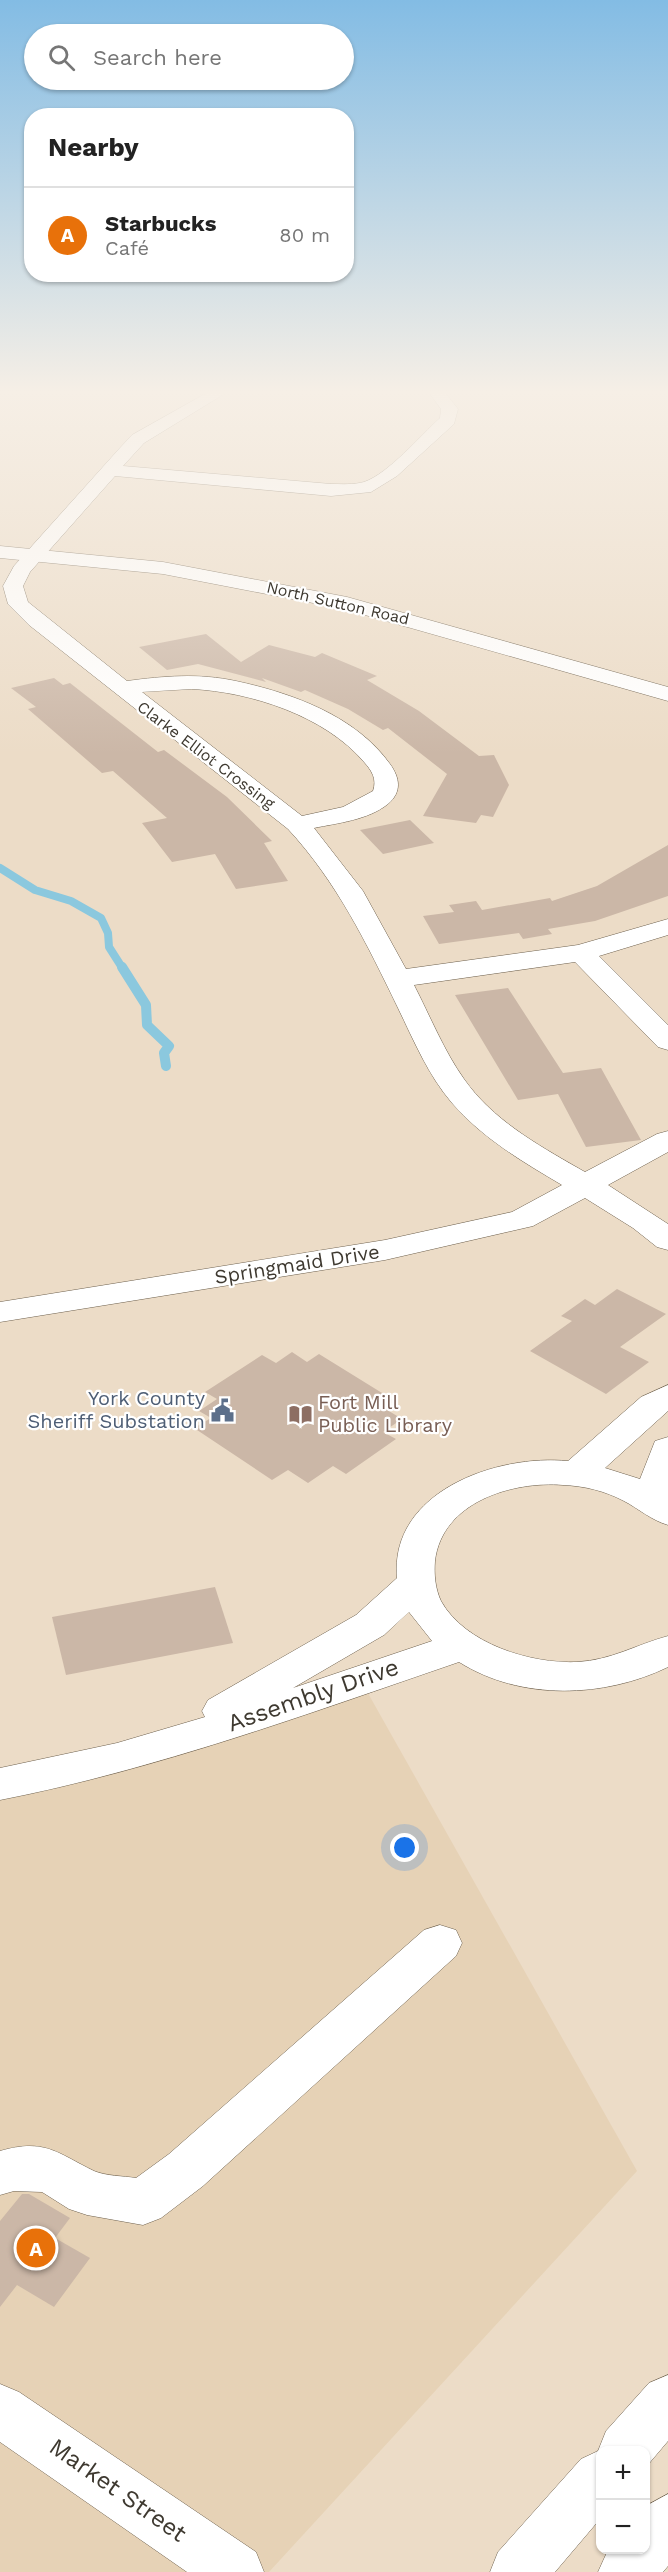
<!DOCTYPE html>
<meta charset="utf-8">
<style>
body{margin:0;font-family:"Work Sans",sans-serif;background:#f2f2f2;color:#222}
.controls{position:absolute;right:18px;bottom:18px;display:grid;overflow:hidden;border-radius:12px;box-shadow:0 2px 4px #0004}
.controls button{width:54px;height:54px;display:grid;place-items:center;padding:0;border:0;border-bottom:2px solid #e0e0e0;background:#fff;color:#222;font:30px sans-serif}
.you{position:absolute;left:405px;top:1848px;width:21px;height:21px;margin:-15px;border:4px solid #fff;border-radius:50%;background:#1a73e8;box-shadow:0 0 0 9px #1a73e833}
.badge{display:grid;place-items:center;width:39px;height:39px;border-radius:50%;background:#d93025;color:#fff;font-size:20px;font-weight:700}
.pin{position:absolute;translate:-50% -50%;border:3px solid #fff;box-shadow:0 2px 6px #0006}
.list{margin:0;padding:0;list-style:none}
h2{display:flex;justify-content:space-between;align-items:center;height:78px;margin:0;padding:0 24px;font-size:26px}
h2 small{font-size:20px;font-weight:400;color:#767676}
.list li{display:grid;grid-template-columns:39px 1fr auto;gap:18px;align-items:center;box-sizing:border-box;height:96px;padding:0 24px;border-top:2px solid #e0e0e0}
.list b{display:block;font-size:22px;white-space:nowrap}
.list p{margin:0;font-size:20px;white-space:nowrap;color:#767676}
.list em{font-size:20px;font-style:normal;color:#767676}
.icon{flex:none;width:33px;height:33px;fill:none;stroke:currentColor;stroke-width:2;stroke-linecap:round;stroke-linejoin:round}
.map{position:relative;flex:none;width:668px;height:2572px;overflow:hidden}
.search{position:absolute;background:#fff;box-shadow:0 2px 4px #0004;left:24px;top:24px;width:330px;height:66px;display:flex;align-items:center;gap:15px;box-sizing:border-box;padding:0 21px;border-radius:33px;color:#767676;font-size:22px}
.panel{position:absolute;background:#fff;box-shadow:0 2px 4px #0004;left:24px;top:108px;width:330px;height:174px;border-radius:24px}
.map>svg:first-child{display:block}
</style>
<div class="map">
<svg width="668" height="2572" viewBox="0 0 668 2572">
<rect width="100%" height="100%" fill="#ecdcc7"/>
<path fill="#e6d2b6" d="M 360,1679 L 637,2171 L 269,2572 L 0,2572 L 0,1784 Z"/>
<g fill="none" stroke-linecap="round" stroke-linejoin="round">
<path stroke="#8bc8de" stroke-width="8" d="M 0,868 L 35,890 L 71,901 L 101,918 L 108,933 L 109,947 L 123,969"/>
<path stroke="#8bc8de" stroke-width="10" d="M 122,967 L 146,1005 L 147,1025 L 169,1046 L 164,1053 L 166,1066"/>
</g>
<g fill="#cbb7a7">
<path d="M 206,634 L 241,662 L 269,645 L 315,657 L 322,653 L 377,676 L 367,680 L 419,711 L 479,756 L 494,755 L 509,785 L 493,817 L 481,815 L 476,823 L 423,816 L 447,774 L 388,728 L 383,730 L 348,709 L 305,690 L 301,692 L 262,678 L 266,682 L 198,664 L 167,670 L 139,647 Z"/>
<path d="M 54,678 L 63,685 L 70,683 L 158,752 L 164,750 L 227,797 L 272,841 L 264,843 L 288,881 L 236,889 L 215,854 L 172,862 L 142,823 L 167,818 L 113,771 L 102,773 L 28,709 L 36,707 L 11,688 Z"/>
<path d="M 410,820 L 434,843 L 383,854 L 360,830 Z"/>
<path d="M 668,845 L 668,896 L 595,921 L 548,929 L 552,934 L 523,939 L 519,933 L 439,944 L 423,916 L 454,912 L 449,905 L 476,901 L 482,910 L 550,898 L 552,901 L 597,886 Z"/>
<path d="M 508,988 L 563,1073 L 601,1068 L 641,1140 L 586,1147 L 558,1094 L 518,1100 L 455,995 Z"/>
<path d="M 617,1289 L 666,1314 L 620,1347 L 649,1362 L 606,1394 L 530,1351 L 572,1321 L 561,1316 L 585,1299 L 595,1305 Z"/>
<path d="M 292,1352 L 307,1362 L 319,1354 L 395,1401 L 384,1408 L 402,1419 L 383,1432 L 396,1439 L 346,1474 L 333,1466 L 308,1483 L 288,1470 L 272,1480 L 194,1428 L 211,1418 L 199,1411 L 217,1399 L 205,1392 L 262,1355 L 276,1363 Z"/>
<path d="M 215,1587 L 233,1643 L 66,1675 L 52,1617 Z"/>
<path d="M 22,2194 L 29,2194 L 70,2218 L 55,2238 L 90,2258 L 54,2307 L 17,2285 L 0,2307 L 0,2221 Z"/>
</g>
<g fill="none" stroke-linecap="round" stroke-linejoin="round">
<defs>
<g id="minor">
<path d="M 205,394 L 224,394 L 144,443 L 123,466 L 331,484 C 341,484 354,485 364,482 C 388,474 420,436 440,418 L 441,409 L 430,394 L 446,394 L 458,409 L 454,424 L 397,476 L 371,492 L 331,496 L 115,476 L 30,572 L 23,586 L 28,602 L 127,681 C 164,676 199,673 236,681 C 292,693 356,716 390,764 C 400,778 402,792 388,804 C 368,820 338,823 314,828 L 363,891 L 406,969 L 578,945 L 668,919 L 668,935 L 599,956 L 668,1025 L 668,1050 L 658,1047 L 575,962 L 414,985 C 430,1016 444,1051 464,1079 C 492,1119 536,1144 578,1168 L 585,1172 L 657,1134 L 668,1131 L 668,1152 L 608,1185 L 668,1224 L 668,1250 L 657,1247 L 633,1228 L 585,1198 L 533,1226 L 385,1260 L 0,1322 L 0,1302 L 385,1240 L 512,1212 L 562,1185 C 523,1162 482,1138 452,1103 C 428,1075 414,1041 398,1008 C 367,944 337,882 288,829 L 29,625 L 8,604 L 3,586 L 14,566 L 119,449 L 132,435 ZM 192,689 C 251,692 325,716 364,762 C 372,771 377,779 373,791 L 343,807 L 302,816 L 142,692 Z"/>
<path d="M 668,1385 L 668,1411 L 605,1468 L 640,1479 L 655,1441 L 668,1437 L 668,1525 C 651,1520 639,1509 624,1501 C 605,1491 585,1486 563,1485 C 512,1481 442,1502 435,1561 C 434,1574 435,1588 441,1601 C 465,1644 531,1664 577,1662 C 612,1660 635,1645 668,1636 L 668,1667 C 604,1698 521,1701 459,1662 C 307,1714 158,1769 0,1800 L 0,1768 L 117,1743 L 205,1717 L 202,1711 L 208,1700 L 356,1615 L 397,1578 C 389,1491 498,1454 568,1461 L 641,1397 ZM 409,1612 L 432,1641 L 293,1688 L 384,1635 Z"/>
<path d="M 440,1925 L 456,1930 L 462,1943 L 456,1956 L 203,2186 L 161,2218 L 143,2225 L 87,2215 L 69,2209 L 42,2192 L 14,2191 L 0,2195 L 0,2151 C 45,2138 57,2153 94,2171 C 106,2176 123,2176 136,2178 L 169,2154 L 424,1930 Z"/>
<path d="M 0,2384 L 19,2392 L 256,2552 L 264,2572 L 187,2572 L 0,2442 Z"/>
</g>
<g id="major">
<path d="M 0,546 L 163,562 L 347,597 L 668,687 L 668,701 L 344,609 L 163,574 L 0,558 Z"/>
<path d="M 668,2375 L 668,2441 L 646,2467 L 646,2450 L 600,2450 L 600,2519 L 555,2572 L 490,2572 L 498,2552 L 581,2459 L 598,2451 L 606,2431 L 649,2383 Z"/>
<path d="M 668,2494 L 668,2566 L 663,2572 L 598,2572 L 608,2550 L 646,2550 L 646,2506 Z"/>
</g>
</defs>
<use href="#minor" stroke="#6e614e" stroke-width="1"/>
<use href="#major" stroke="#6e614e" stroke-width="1"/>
<use href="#minor" fill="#fff" fill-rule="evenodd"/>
<use href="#major" fill="#fff" fill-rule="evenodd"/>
</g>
<linearGradient id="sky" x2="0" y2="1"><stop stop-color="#83bce4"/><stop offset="0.52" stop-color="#f6efe6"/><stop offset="1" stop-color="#f6efe6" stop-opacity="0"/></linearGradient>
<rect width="668" height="754" fill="url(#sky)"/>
<defs>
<symbol id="civic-bare" viewBox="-9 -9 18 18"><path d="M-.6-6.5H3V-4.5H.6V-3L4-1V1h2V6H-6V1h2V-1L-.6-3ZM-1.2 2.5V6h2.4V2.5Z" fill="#5c6f8a" stroke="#fff" stroke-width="2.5" paint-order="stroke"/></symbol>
<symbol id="library-bare" viewBox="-9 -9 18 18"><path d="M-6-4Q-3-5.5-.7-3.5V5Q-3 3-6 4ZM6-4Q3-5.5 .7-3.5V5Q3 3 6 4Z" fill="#8d6e63" stroke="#fff" stroke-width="2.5" paint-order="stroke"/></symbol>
</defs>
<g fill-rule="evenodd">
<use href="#civic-bare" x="206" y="1394" width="33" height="33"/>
<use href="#library-bare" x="284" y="1398" width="33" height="33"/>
</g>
<g text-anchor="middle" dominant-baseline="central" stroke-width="4.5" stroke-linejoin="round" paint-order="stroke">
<g font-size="16" fill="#3e3930" stroke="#fff">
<text transform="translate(338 603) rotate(13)">North Sutton Road</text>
<text transform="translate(206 755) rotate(37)">Clarke Elliot Crossing</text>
</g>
<g font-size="20" fill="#3e3930" stroke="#fff">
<text transform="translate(297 1264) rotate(-9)">Springmaid Drive</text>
</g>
<g font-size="20" fill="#4e5e75" stroke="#fff" text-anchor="end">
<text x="205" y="1398">York County<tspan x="205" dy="23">Sheriff Substation</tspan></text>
</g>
<g font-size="20" fill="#785e54" stroke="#fff" text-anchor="start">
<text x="318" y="1402">Fort Mill<tspan x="318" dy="23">Public Library</tspan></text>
</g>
<g font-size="24" fill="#3e3930" stroke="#fff">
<text transform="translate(313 1695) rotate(-19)">Assembly Drive</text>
<text transform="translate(118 2490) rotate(35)">Market Street</text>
</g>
</g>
</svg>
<div class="controls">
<button>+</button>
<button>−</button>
</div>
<div class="you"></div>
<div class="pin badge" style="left:36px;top:2248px;background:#e8710a">A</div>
<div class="search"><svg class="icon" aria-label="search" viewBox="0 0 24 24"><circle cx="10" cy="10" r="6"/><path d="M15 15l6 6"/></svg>Search here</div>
<section class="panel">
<h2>Nearby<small></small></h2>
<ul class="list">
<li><span class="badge" style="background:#e8710a">A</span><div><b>Starbucks</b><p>Café</p></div><em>80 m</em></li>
</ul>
</section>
</div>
